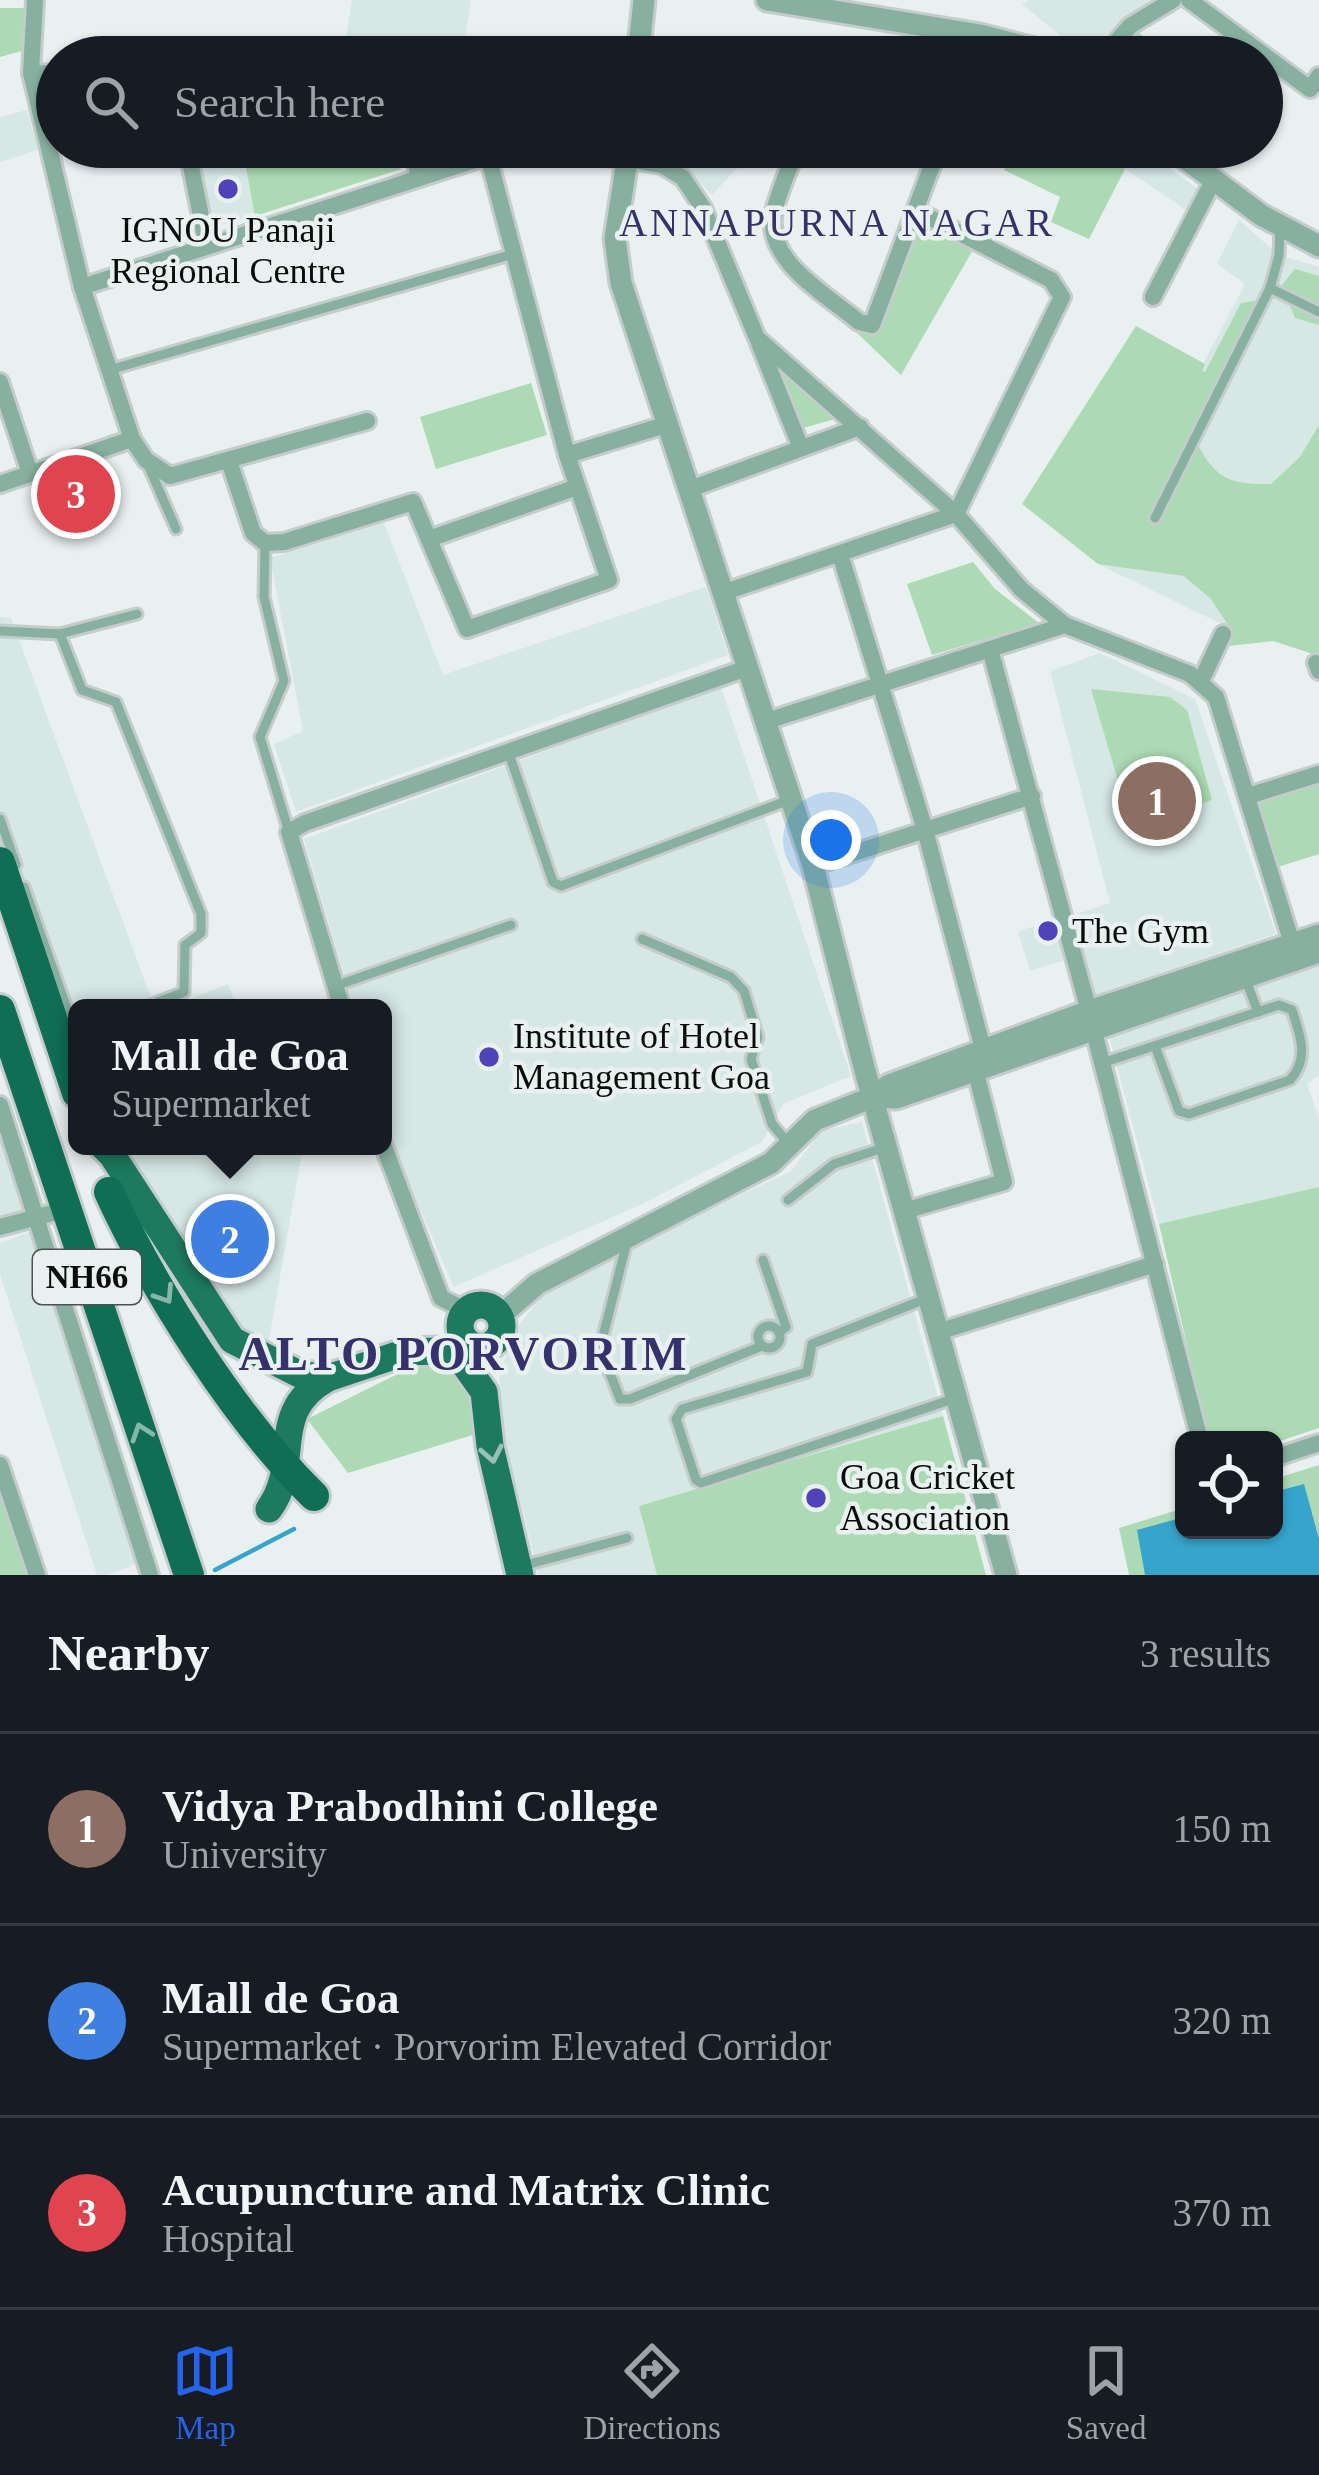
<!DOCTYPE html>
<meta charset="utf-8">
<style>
body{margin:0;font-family:"Times New Roman",serif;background:#242831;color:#f1f3f6}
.controls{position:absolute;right:36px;bottom:36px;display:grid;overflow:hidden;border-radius:18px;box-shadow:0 3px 9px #0004}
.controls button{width:108px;height:108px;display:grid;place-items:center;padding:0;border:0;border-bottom:3px solid #363941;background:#171b24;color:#f1f3f6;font:60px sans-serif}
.you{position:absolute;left:831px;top:840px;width:42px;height:42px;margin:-30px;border:9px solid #fff;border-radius:50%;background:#1a73e8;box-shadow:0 0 0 18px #1a73e833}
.badge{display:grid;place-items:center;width:78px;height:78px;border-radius:50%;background:#2563eb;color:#fff;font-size:39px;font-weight:700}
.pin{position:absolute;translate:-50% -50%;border:6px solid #fff;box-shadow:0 3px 12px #0006}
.popup{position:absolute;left:68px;top:999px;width:324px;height:156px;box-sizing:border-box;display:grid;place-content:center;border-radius:18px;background:#171b24;filter:drop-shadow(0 3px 9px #0005);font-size:39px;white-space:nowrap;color:#9ea1a6}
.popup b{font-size:45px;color:#f1f3f6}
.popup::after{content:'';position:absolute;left:50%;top:100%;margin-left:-24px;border:24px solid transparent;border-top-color:#171b24}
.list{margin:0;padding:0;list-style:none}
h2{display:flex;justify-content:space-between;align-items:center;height:156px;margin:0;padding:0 48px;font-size:51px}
h2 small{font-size:39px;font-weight:400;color:#9ea1a6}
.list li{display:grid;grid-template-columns:78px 1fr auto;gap:36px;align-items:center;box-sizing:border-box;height:192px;padding:0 48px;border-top:3px solid #363941}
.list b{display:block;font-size:45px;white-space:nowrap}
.list p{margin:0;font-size:39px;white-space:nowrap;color:#9ea1a6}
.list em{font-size:39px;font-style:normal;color:#9ea1a6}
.icon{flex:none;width:66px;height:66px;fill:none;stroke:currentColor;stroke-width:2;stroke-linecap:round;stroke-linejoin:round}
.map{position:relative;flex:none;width:1319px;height:1575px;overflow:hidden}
.search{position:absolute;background:#171b24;box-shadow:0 3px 9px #0004;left:36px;right:36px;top:36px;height:132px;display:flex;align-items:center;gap:30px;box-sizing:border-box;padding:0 42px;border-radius:66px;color:#9ea1a6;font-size:45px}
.sheet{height:732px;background:#171b24}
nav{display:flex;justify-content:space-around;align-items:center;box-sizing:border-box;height:168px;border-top:3px solid #363941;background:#171b24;font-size:33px;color:#9ea1a6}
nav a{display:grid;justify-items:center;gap:6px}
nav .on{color:#2563eb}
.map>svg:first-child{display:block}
</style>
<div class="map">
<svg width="1319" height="1575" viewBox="0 0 1319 1575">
<rect width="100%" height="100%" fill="#e9f1f0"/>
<g fill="#d6e7e4">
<path d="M 352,0 L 471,0 L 462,57 L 346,36 Z"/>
<path d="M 1030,0 L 1159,0 L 1137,11 L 1082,53 L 1022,4 Z"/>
<path d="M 27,110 L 38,150 L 0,162 L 0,117 Z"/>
<path d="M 682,147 L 739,147 L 746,158 L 712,195 L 671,154 Z"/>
<path d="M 1083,147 L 1140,147 L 1198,189 L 1186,210 L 1125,169 Z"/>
<path d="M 243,154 L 255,216 L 212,228 L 201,161 Z"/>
<path d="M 1239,220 L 1279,255 L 1319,267 L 1319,656 L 1230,628 L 1098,564 L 1245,284 L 1217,264 Z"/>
<path d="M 384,523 L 443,675 L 706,587 L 728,655 L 296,812 L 274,744 L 303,731 L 270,558 Z"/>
<path d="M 0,617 L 11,618 L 151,998 L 122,1008 L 77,1008 L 77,1023 L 67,1026 L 0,831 Z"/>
<path d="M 1100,653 L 1195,699 L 1276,934 L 1092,996 L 1071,916 L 1110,903 L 1050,671 Z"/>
<path d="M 721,687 L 851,1076 L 783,1104 L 762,1142 L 642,1204 L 454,1287 L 400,1163 L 383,1107 L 383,1008 L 354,1008 L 304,839 Z"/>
<path d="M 1056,920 L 1068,959 L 1030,971 L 1018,931 Z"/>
<path d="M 1319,960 L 1319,1075 L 1307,1084 L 1319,1119 L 1319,1187 L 1159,1224 L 1108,1033 Z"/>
<path d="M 228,984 L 237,1008 L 168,1008 Z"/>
<path d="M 0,1108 L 34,1209 L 0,1216 Z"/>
<path d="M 862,1122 L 943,1416 L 640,1506 L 657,1575 L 539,1575 L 498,1413 L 500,1371 L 519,1325 L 551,1285 L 791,1171 L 821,1131 Z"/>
<path d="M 123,1146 L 303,1146 L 268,1345 L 242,1337 L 130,1164 Z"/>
<path d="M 30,1232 L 138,1563 L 107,1575 L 97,1575 L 0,1274 L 0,1243 Z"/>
</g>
<g fill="#acdab4">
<path d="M 0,8 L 25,8 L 25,50 L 0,57 Z"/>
<path d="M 1136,31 L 1172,57 L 1115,57 Z"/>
<path d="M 242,147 L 397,147 L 401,169 L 255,216 Z"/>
<path d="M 1014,147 L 1079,147 L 1125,169 L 1089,239 L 1051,222 L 1060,197 L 1004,170 Z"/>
<path d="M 921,224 L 974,248 L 901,375 L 857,333 L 878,334 Z"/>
<path d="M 1295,269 L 1319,276 L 1319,325 L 1295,318 L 1282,285 Z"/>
<path d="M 1254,301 L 1256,309 L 1191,432 C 1213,475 1222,485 1271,484 L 1300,457 L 1319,425 L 1319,656 L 1274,641 L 1229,646 L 1230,628 L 1211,599 L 1184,576 L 1098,564 L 1022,504 L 1136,326 L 1205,364 L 1202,371 L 1205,372 L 1241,303 Z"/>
<path d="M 776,362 L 835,419 L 800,429 Z"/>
<path d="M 531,383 L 547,435 L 436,469 L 420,417 Z"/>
<path d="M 973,562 L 995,589 L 1039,623 L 932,655 L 907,584 Z"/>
<path d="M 1091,689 L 1170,697 L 1187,710 L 1212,800 L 1132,828 Z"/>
<path d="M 1319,784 L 1319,854 L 1278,867 L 1258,804 Z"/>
<path d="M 1319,1187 L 1319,1428 L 1274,1443 L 1209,1440 L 1159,1224 Z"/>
<path d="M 424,1361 L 448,1363 L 464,1375 L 476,1434 L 348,1473 L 307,1419 Z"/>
<path d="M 943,1416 L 986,1575 L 657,1575 L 639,1506 Z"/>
<path d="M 1319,1465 L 1319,1575 L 1129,1575 L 1119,1528 L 1184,1508 L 1184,1530 L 1274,1530 L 1274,1479 Z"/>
<path d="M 0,1491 L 28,1575 L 0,1575 Z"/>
</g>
<path fill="#37a5cb" d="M 1304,1484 L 1319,1539 L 1319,1575 L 1145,1575 L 1137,1530 L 1184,1517 L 1184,1530 L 1274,1530 L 1274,1492 Z"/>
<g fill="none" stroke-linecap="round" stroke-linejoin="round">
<path stroke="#37a5cb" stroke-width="4.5" d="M 215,1570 L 294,1529"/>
<defs>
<g id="service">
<path d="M 1280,225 L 1279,255 L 1270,288 L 1319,312"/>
<path d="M 109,370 L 513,254"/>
<path d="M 148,465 L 176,529"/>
<path d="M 1155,518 L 1270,288"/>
<path d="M 265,543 L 264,597 L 284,681 L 260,737 L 289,832"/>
<path d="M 0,631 L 60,634 L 137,614"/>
<path d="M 60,634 L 82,690 L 116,702 L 201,914 L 201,933 L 185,945 L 184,992 L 143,1008"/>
<path d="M 508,751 L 553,882 L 561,886 L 789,800"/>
<path d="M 0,819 L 16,865"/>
<path d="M 24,887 L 76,1034"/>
<path d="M 642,939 L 731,977 L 744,991 L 758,1037 L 751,1059 L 772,1124 L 788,1143"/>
<path d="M 1245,978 L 1258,1012"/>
<path d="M 335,986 L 511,925"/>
<path d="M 1102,1063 L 1279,1005 L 1292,1010 C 1300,1035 1310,1058 1290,1080 L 1189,1114 L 1179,1111 L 1155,1046"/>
<path d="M 788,1200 L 834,1164 L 886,1147"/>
<path d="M 627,1242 L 600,1348 L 620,1399 L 630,1399 L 762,1346"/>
<path d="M 763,1260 L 786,1327 L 779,1332"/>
<path d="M 928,1298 L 812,1344 L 807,1372 L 682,1409 L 676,1419 L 696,1480 L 701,1483 L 956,1398"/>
<circle cx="769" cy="1337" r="11"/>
<path d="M 522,1566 L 627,1538"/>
</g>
<g id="minor">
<path d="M 35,0 L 31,73 L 82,287 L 132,439 L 146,460 L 170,476 L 367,421"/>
<path d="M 1189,0 L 1310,89 L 1319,76"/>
<path d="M 973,57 L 980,35"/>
<path d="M 1103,57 L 1130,26 L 1173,0"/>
<path d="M 31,73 L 57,74"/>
<path d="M 187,147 L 207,246"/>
<path d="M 415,147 L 418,177"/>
<path d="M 797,147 C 790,168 779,190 774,212 C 763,260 827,295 859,322 L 872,325 L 939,147"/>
<path d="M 662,165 L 678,147"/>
<path d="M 82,287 L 488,156 L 535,151 L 628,159 L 662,165 L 683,178 L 703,208 L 757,338 L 956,514 L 1022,590 L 1065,625 L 1190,674 L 1216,697 L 1295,953"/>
<path d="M 1153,297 L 1213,181"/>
<path d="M 759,343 L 801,448"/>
<path d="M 0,382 L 30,473"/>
<path d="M 567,455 L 668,424"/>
<path d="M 229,461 L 253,533 L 265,543 L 284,542 L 413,502 L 467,629 L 609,580 L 567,455 L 488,156"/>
<path d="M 0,484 L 132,439"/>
<path d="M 690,489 L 860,427"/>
<path d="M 429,539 L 577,487"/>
<path d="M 840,554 L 925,830 L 983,1049"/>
<path d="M 722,593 L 956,514 L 1062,297 L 1051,280 L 915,210"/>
<path d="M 990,649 L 1089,1011"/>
<path d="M 1316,663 L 1319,671"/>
<path d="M 1200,683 L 1223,634"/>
<path d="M 764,722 L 1065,625"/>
<path d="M 1248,796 L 1319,774"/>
<path d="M 813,866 L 1032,796"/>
<path d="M 342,1008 L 289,832 L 305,823 L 747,668"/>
<path d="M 1093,1028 L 1200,1440"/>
<path d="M 0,1105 L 150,1575"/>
<path d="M 383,1144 L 441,1298 L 467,1311"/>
<path d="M 904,1211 L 1004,1182 L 975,1069"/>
<path d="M 0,1227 L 64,1210"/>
<path d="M 938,1332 L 1155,1264"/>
<path d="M 1274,1458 L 1319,1443"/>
<path d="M 0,1465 L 37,1575"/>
</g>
<g id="tertiary">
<path d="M 767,0 L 980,35 L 1034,49 L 1046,57"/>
<path d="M 638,57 L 644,0"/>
<path d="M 629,147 L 615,239 L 621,283 L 813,866 L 865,1071 L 1006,1575"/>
<path d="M 1170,147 L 1261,215 L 1319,246"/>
<path d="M 873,1097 L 896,1098 L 1319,952"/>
<path d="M 500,1316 L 537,1284 L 771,1163 L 815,1120 L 873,1097 L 889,1085 L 1089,1011 L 1319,935"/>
</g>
<g id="primary">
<path d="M 103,1146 L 112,1155 L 232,1340 L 299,1374 L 328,1378 L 406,1352 L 438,1351 L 462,1361 L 484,1392 L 490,1446 L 520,1575"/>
<circle cx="481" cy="1326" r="21"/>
<path d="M 269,1509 C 303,1463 266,1412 328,1378"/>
</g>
<g id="trunk">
<path d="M 0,862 L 77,1093"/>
<path d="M 0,1010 L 189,1575"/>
<path d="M 109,1192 C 154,1290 236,1420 314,1496"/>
</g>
</defs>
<use href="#service" stroke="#c5cccc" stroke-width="15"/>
<use href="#minor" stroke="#c5cccc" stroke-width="22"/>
<use href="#tertiary" stroke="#c5cccc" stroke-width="27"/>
<use href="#primary" stroke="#c5cccc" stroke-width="33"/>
<use href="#trunk" stroke="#c5cccc" stroke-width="36"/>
<use href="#service" stroke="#88b0a0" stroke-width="9"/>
<use href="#minor" stroke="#88b0a0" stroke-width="16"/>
<use href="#tertiary" stroke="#88b0a0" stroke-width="21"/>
<use href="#primary" stroke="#1e7a5f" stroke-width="27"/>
<use href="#trunk" stroke="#106e55" stroke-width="30"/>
</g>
<defs><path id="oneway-chevron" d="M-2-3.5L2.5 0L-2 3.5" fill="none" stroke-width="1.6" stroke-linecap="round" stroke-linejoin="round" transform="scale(3)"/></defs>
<g stroke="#87b6aa">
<use href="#oneway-chevron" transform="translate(165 1295) rotate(57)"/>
<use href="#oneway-chevron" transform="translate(141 1432) rotate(-109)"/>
</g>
<use stroke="#98c1b6" href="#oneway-chevron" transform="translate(492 1454) rotate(79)"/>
<g fill="#5043ba" stroke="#e9f1f0" stroke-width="4.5">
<circle cx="228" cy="189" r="12"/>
<circle cx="1048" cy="931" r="12"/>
<circle cx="489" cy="1057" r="12"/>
<circle cx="816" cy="1498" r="12"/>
</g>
<g text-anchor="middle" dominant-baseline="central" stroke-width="9" stroke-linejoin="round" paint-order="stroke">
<rect fill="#e9f1f0" stroke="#4d5150" stroke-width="3" x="33" y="1250" width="108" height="54" rx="9"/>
<g font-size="33" font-weight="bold" fill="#0a0c0c">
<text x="87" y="1277">NH66</text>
</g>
<g font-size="36" fill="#0a0c0c" stroke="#e9f1f0" text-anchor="start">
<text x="228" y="230" text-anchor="middle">IGNOU Panaji<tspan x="228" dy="41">Regional Centre</tspan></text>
<text x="1072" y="931">The Gym</text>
<text x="513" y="1036">Institute of Hotel<tspan x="513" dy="41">Management Goa</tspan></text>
<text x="840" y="1477">Goa Cricket<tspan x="840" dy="41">Association</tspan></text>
</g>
<g font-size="39" letter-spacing="3" fill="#34316c" stroke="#e9f1f0">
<text x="837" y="222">ANNAPURNA NAGAR</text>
</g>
<g font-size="48" font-weight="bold" letter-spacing="3" fill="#34316c" stroke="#e9f1f0">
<text x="464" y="1353">ALTO PORVORIM</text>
</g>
</g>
</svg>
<div class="controls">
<button><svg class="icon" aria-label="locate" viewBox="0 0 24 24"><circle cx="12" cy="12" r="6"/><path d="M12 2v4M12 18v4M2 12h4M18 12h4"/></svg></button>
</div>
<div class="you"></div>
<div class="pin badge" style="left:1157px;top:801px;background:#8d6e63">1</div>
<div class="pin badge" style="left:230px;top:1239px;background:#3f7fe0">2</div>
<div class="popup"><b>Mall de Goa</b>Supermarket</div>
<div class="pin badge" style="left:76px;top:494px;background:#e0444e">3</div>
<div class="search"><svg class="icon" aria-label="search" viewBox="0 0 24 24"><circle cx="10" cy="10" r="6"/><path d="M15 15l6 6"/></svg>Search here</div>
</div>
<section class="sheet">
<h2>Nearby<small>3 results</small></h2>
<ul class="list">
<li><span class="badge" style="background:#8d6e63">1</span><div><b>Vidya Prabodhini College</b><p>University</p></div><em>150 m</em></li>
<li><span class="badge" style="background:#3f7fe0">2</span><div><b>Mall de Goa</b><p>Supermarket · Porvorim Elevated Corridor</p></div><em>320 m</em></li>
<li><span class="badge" style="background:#e0444e">3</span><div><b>Acupuncture and Matrix Clinic</b><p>Hospital</p></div><em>370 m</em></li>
</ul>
</section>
<nav>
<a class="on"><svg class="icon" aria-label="map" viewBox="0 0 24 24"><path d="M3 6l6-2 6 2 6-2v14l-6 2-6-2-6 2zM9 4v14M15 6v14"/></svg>Map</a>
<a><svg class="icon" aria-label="directions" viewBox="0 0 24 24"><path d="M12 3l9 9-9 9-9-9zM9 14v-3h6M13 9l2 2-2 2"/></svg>Directions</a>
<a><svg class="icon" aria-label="saved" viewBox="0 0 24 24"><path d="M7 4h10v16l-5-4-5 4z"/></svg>Saved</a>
</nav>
